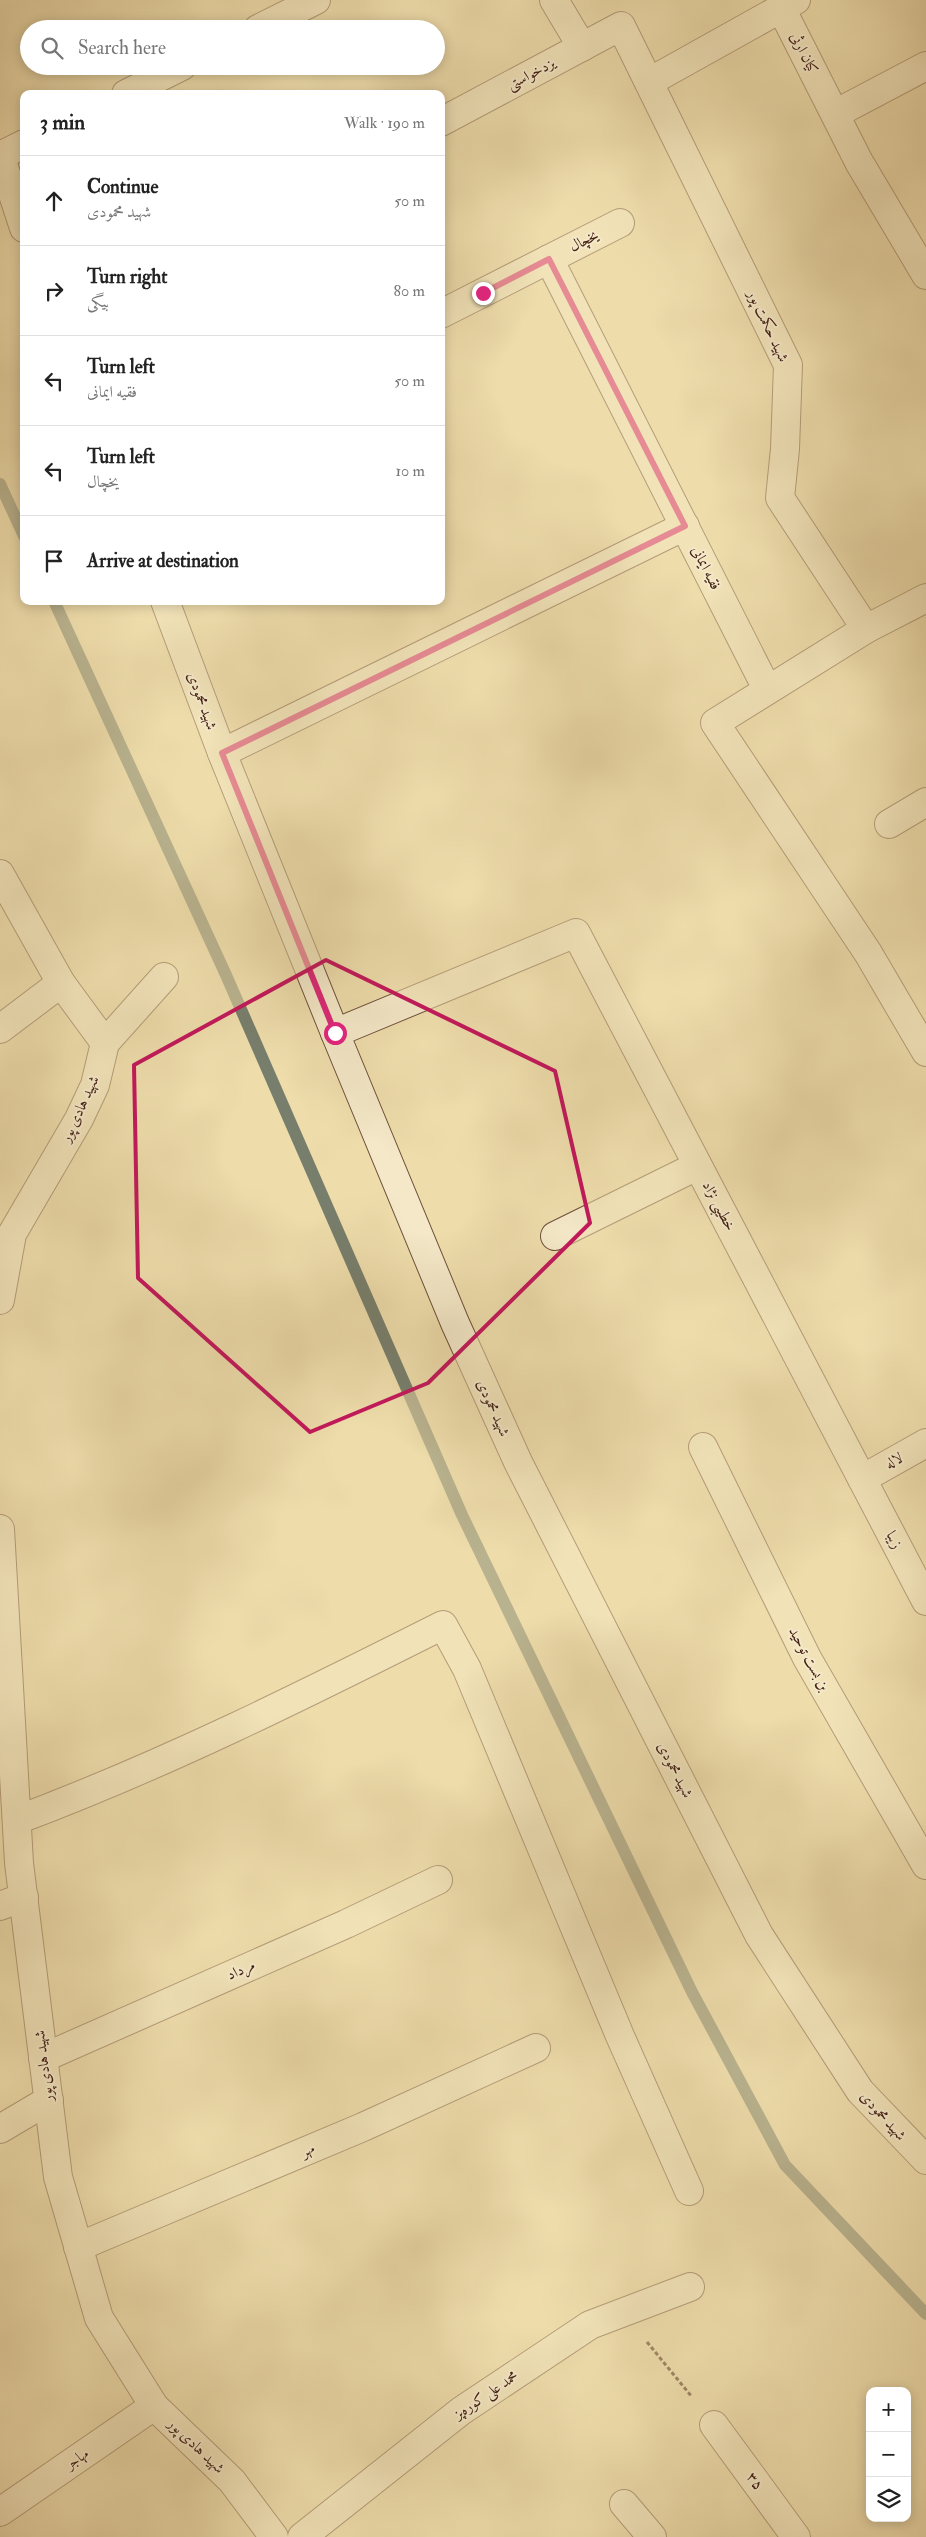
<!DOCTYPE html>
<meta charset="utf-8">
<style>
body{margin:0;font-family:"IM FELL Double Pica",Amiri,serif;background:#f6f6f6;color:#222}
.controls{position:absolute;right:15px;bottom:15px;display:grid;overflow:hidden;border-radius:10px;box-shadow:0 2px 12px #0003}
.controls button{width:45px;height:45px;display:grid;place-items:center;padding:0;border:0;border-bottom:1px solid #e0e0e0;background:#fff;color:#222;font:25px sans-serif}
.stop{position:absolute;width:15px;height:15px;margin:-11px;border:4px solid #db2777;border-radius:50%;background:#fff}
.stop.end{background:#db2777;border-color:#fff;box-shadow:0 1px 5px #0008}
.list{margin:0;padding:0;list-style:none}
h2{display:flex;justify-content:space-between;align-items:center;height:65px;margin:0;padding:0 20px;font-size:21px}
h2 small{font-size:16px;font-weight:400;color:#767676}
.list li{display:grid;grid-template-columns:32px 1fr auto;gap:15px;align-items:center;box-sizing:border-box;height:90px;padding:0 20px;border-top:1px solid #e0e0e0}
.list b{display:block;font-size:19px;white-space:nowrap}
.list p{margin:0;font-size:16px;white-space:nowrap;color:#767676}
.list em{font-size:16px;font-style:normal;color:#767676}
.icon{flex:none;width:28px;height:28px;fill:none;stroke:currentColor;stroke-width:2;stroke-linecap:round;stroke-linejoin:round}
.map{position:relative;flex:none;width:926px;height:2537px;overflow:hidden}
.search{position:absolute;background:#fff;box-shadow:0 2px 12px #0003;left:20px;top:20px;width:425px;height:55px;display:flex;align-items:center;gap:12px;box-sizing:border-box;padding:0 18px;border-radius:28px;color:#767676;font-size:19px}
.panel{position:absolute;background:#fff;box-shadow:0 2px 12px #0003;left:20px;top:90px;width:425px;height:515px;border-radius:10px}
.map>svg:first-child{display:block}
</style>
<div class="map">
<svg width="926" height="2537" viewBox="0 0 926 2537">
<rect width="100%" height="100%" fill="#eedcab"/>
<filter id="stains"><feTurbulence type="fractalNoise" baseFrequency=".004" numOctaves="4"/><feColorMatrix values="0 0 0 0 .2 0 0 0 0 .09 0 0 0 0 .02 0 0 0 .5 -.17"/></filter>
<radialGradient id="worn" r=".72"><stop offset=".6" stop-color="#630" stop-opacity="0"/><stop offset="1" stop-color="#630" stop-opacity=".3"/></radialGradient>
<g fill="none" stroke-linecap="round" stroke-linejoin="round">
<g stroke="#777e6c" stroke-width="12">
<path d="M 0,484 L 24,536"/>
<path d="M 54,601 L 226,975 L 462,1515 L 692,1992 L 785,2165 L 926,2314"/>
</g>
<defs>
<g id="minor">
<path d="M 554,0 L 582,47"/>
<path d="M 781,8 L 859,162 L 926,275"/>
<path d="M 258,29 L 316,0"/>
<path d="M 649,82 L 796,0"/>
<path d="M 126,94 L 182,66"/>
<path d="M 835,114 L 926,66"/>
<path d="M 441,122 L 621,26 L 788,365 L 785,449 L 780,498 L 866,629"/>
<path d="M 0,155 L 24,228"/>
<path d="M 0,156 L 24,144"/>
<path d="M 549,259 L 767,689"/>
<path d="M 441,314 L 620,223"/>
<path d="M 926,598 L 866,629 L 715,723 L 868,953 L 926,1052"/>
<path d="M 165,601 L 222,753 L 335,1033 L 455,1323 L 518,1462 L 759,1935 L 860,2091 L 926,2160"/>
<path d="M 222,753 L 685,526"/>
<path d="M 889,824 L 926,802"/>
<path d="M 0,1029 L 61,983"/>
<path d="M 335,1033 L 576,933 L 926,1601"/>
<path d="M 105,1043 L 164,977"/>
<path d="M 555,1236 L 697,1166"/>
<path d="M 703,1447 L 807,1658 L 926,1865"/>
<path d="M 862,1479 L 926,1443"/>
<path d="M 17,1820 C 164,1765 304,1695 443,1625 L 467,1669 L 620,2036 L 689,2191"/>
<path d="M 0,1906 L 24,1897"/>
<path d="M 43,2058 L 346,1924 L 438,1880"/>
<path d="M 0,2129 L 49,2100"/>
<path d="M 78,2247 L 363,2127 L 536,2048"/>
<path d="M 714,2425 L 796,2537"/>
<path d="M 624,2504 L 652,2537"/>
<path d="M 0,2512 L 154,2406"/>
<path d="M 302,2537 L 461,2411 L 590,2325 L 690,2287"/>
</g>
<g id="tertiary">
<path d="M 0,874 L 61,983 L 105,1043 L 95,1085 L 79,1119 L 12,1234 L 0,1300"/>
<path d="M 0,1529 L 19,1863 L 58,2177 L 99,2318 L 154,2406 L 232,2481 L 274,2537"/>
</g>
</defs>
<use href="#minor" stroke="#6e503a" stroke-width="30"/>
<use href="#tertiary" stroke="#6e503a" stroke-width="30"/>
<path stroke="#432114" stroke-width="3" stroke-dasharray="4 2.5" stroke-linecap="butt" d="M 647,2342 L 692,2397"/>
<use href="#minor" stroke="#f4e8c8" stroke-width="28"/>
<use href="#tertiary" stroke="#f4e8c8" stroke-width="28"/>
</g>
<g fill="none" stroke-linecap="round" stroke-linejoin="round">
<path stroke="#db2777" stroke-width="6" d="M 335,1033 L 222,753 L 685,526 L 549,259 L 483,293"/>
</g>
<path d="M0 0H926V2537H0ZM 326,960 L 555,1071 L 590,1223 L 428,1383 L 310,1432 L 138,1278 L 134,1065 Z" fill="#eedcab" fill-opacity=".55" fill-rule="evenodd"/>
<path fill="none" stroke="#c2185b" stroke-width="4" stroke-linejoin="round" d="M 326,960 L 555,1071 L 590,1223 L 428,1383 L 310,1432 L 138,1278 L 134,1065 Z"/>
<g text-anchor="middle" dominant-baseline="central" stroke-width="4" stroke-linejoin="round" paint-order="stroke">
<g font-size="15" fill="#432114" stroke="#f4e8c8">
<text transform="translate(804 53) rotate(63)">کیان ارثی</text>
<text transform="translate(531 74) rotate(-28)">یزدخواستی</text>
<text transform="translate(584 241) rotate(-27)">یخچال</text>
<text transform="translate(768 326) rotate(65)">شهید حکمت پور</text>
<text transform="translate(706 568) rotate(63)">فقیه ایمانی</text>
<text transform="translate(202 701) rotate(70)">شهید محمودی</text>
<text transform="translate(80 1109) rotate(-65)">شهید هادی پور</text>
<text transform="translate(719 1206) rotate(62)">خطیبی نژاد</text>
<text transform="translate(493 1408) rotate(66)">شهید محمودی</text>
<text transform="translate(894 1461) rotate(-29)">لاله</text>
<text transform="translate(894 1540) rotate(62)">زیبا</text>
<text transform="translate(809 1659) rotate(62)">بن بست توحید</text>
<text transform="translate(675 1770) rotate(63)">شهید محمودی</text>
<text transform="translate(241 1970) rotate(-24)">مرداد</text>
<text transform="translate(44 2066) rotate(-97)">شهید هادی پور</text>
<text transform="translate(883 2116) rotate(48)">شهید محمودی</text>
<text transform="translate(308 2150) rotate(-23)">مهر</text>
<text transform="translate(486 2395) rotate(-34)">محمد علی کوره‌پز</text>
<text transform="translate(196 2446) rotate(44)">شهید هادی پور</text>
<text transform="translate(77 2459) rotate(-35)">مهاجر</text>
<text transform="translate(755 2481) rotate(54)">۳۵</text>
</g>
</g>
<rect width="100%" height="100%" filter="url(#stains)"/>
<rect width="100%" height="100%" fill="url(#worn)"/>
</svg>
<div class="controls">
<button>+</button>
<button>−</button>
<button><svg class="icon" aria-label="layers" viewBox="0 0 24 24"><path d="M12 4l9 5-9 5-9-5zM3 14l9 5 9-5"/></svg></button>
</div>
<div class="stop" style="left:335px;top:1033px"></div>
<div class="stop end" style="left:483px;top:293px"></div>
<div class="search"><svg class="icon" aria-label="search" viewBox="0 0 24 24"><circle cx="10" cy="10" r="6"/><path d="M15 15l6 6"/></svg>Search here</div>
<section class="panel">
<h2>3 min<small>Walk · 190 m</small></h2>
<ul class="list">
<li><svg class="icon" aria-label="ahead" viewBox="0 0 24 24"><path d="M12 20V5M6 11l6-6 6 6"/></svg><div><b>Continue</b><p>شهید محمودی</p></div><em>50 m</em></li>
<li><svg class="icon" aria-label="right" viewBox="0 0 24 24"><path d="M7 20v-9h11M14 6l5 5-5 5"/></svg><div><b>Turn right</b><p>بیگی</p></div><em>80 m</em></li>
<li><svg class="icon" aria-label="left" viewBox="0 0 24 24"><path d="M17 20v-9H6M10 6l-5 5 5 5"/></svg><div><b>Turn left</b><p>فقیه ایمانی</p></div><em>50 m</em></li>
<li><svg class="icon" aria-label="left" viewBox="0 0 24 24"><path d="M17 20v-9H6M10 6l-5 5 5 5"/></svg><div><b>Turn left</b><p>یخچال</p></div><em>10 m</em></li>
<li><svg class="icon" aria-label="arrive" viewBox="0 0 24 24"><path d="M6 21V4h12l-3 4 3 4H6"/></svg><div><b>Arrive at destination</b></div></li>
</ul>
</section>
</div>
